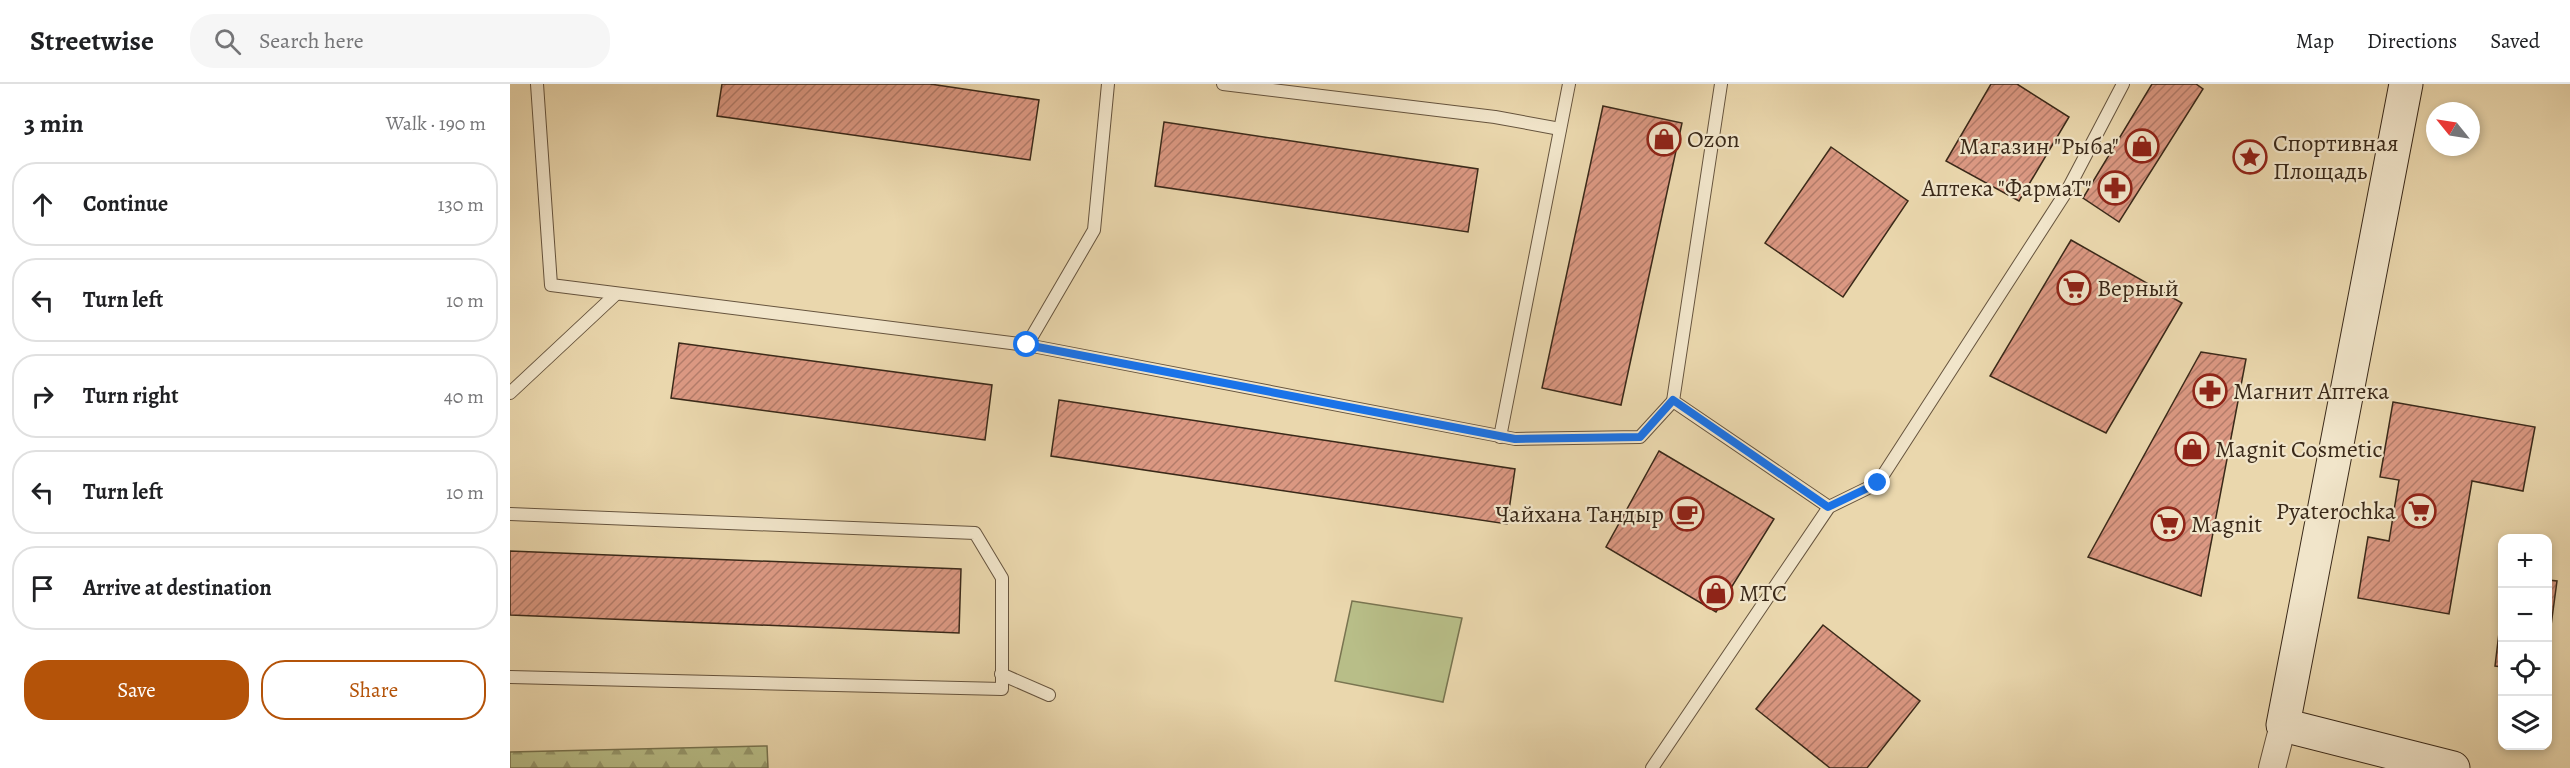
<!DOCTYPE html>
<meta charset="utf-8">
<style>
body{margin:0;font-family:Alegreya,serif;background:#f6f6f6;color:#202124}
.controls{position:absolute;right:18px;bottom:18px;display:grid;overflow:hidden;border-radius:12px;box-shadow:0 3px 9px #0003}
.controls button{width:54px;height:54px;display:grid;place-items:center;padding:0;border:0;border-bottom:2px solid #e0e0e0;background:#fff;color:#202124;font:30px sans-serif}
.compass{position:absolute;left:1916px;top:18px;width:54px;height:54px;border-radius:50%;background:#fff;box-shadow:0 3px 9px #0003;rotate:300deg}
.stop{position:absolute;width:18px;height:18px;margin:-14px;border:4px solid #1a73e8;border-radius:50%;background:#fff}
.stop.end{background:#1a73e8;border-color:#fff;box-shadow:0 2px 6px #0008}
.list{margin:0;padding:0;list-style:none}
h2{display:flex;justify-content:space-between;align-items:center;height:78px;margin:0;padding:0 24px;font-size:26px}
h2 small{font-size:20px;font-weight:400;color:#757577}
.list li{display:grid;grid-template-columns:39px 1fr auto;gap:18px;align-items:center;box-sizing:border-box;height:84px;margin:0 12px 12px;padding:0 12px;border:2px solid #e0e0e0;border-radius:24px}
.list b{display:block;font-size:22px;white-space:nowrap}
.list em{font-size:20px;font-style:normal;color:#757577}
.actions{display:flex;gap:12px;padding:18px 24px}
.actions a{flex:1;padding:14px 0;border:2px solid #b45309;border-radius:24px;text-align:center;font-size:21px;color:#b45309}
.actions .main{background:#b45309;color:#fff}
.icon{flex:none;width:33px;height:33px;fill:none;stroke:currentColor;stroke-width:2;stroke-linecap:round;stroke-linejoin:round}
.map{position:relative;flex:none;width:2060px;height:684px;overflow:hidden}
header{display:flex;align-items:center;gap:36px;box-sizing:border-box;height:84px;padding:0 30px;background:#fff;border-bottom:2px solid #e0e0e0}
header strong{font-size:28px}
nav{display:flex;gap:33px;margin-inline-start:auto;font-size:21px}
.search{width:420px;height:54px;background:#f6f6f6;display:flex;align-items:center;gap:15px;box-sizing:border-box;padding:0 21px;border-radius:24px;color:#757577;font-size:22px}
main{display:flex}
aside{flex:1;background:#fff}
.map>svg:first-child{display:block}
</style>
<header>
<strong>Streetwise</strong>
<div class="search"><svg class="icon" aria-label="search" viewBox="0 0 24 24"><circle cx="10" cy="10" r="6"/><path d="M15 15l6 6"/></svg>Search here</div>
<nav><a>Map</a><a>Directions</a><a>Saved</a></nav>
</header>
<main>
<aside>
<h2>3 min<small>Walk · 190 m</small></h2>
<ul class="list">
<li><svg class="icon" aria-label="ahead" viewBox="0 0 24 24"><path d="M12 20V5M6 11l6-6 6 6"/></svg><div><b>Continue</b></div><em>130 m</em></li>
<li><svg class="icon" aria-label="left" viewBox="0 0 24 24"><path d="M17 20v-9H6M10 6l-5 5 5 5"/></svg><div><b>Turn left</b></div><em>10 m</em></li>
<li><svg class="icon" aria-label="right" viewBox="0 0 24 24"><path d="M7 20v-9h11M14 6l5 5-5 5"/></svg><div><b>Turn right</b></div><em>40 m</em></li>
<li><svg class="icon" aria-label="left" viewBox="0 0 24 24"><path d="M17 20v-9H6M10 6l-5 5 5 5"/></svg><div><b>Turn left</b></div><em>10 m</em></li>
<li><svg class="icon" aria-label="arrive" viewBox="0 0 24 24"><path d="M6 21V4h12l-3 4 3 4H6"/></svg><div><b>Arrive at destination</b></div></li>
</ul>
<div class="actions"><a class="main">Save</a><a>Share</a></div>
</aside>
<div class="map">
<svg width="2060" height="684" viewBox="0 0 2060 684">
<defs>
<pattern id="forest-firs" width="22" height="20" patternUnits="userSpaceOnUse" patternTransform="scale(1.5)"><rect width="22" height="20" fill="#b8be88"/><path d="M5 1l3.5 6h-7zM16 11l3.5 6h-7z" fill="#979a6e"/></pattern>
<pattern id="building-hatch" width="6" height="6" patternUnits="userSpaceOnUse" patternTransform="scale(1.5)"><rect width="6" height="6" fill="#db9882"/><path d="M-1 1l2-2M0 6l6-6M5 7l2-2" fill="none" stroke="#b37c6a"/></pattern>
</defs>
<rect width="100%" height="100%" fill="#ead7ad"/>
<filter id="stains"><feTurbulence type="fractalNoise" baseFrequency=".00333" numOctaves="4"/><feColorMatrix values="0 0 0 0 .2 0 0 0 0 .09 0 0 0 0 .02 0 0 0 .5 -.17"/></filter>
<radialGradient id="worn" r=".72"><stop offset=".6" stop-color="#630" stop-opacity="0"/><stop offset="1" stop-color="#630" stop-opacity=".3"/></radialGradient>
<path fill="url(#forest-firs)" stroke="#797450" stroke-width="1.5" d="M 257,662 L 258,684 L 0,684 L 0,668 Z"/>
<path fill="#b8be88" stroke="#797450" stroke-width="1.5" d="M 842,517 L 952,534 L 933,618 L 825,597 Z"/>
<g fill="url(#building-hatch)" stroke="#3a2919" stroke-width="1.5">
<path d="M 212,0 L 420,0 L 529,16 L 520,76 L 207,32 Z"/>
<path d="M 1481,0 L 1507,0 L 1559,33 L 1509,117 L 1436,77 Z"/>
<path d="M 1642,0 L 1686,0 L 1693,5 L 1609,138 L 1573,114 Z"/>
<path d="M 1093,22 L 1172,39 L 1111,321 L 1032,304 Z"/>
<path d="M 654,38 L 968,85 L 958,148 L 645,102 Z"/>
<path d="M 1321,63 L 1398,117 L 1333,213 L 1255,159 Z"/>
<path d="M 1561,156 L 1672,219 L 1596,349 L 1480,292 Z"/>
<path d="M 169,259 L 482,301 L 475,356 L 161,314 Z"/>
<path d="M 1691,268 L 1736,275 L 1691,512 L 1578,473 Z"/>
<path d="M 549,316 L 1005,385 L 997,440 L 541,372 Z"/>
<path d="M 1883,318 L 2025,343 L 2013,407 L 1962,397 L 1939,530 L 1848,514 L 1858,453 L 1879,457 L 1889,396 L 1870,393 Z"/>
<path d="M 1149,367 L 1264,435 L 1206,528 L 1096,463 Z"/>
<path d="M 0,467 L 451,485 L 449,549 L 0,531 Z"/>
<path d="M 2038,496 L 2047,497 L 2038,564 Z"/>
<path d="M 1992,524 L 1992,583 L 1985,582 Z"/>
<path d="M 1313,541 L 1410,617 L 1357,684 L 1320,684 L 1246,625 Z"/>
</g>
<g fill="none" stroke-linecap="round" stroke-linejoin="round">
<defs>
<g id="lane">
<path d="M 27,0 L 41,201 L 517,261"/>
<path d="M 598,0 L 584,146 L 517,261 L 1005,355 L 1130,353 L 1163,317"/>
<path d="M 713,0 L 985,33 L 1050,45"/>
<path d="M 1211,0 L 1163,317 L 1319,423"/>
<path d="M 0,309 L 106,210"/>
<path d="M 990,353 L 1059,0"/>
<path d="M 0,430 L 465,449 L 492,494 L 492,605 L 0,593"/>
<path d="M 491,590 L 539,611"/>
<path d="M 1142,684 L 1319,423 L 1368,399 L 1558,105 L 1613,0"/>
</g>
<path id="street" d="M 1762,684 L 1773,641"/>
<path id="secondary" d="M 1896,0 L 1773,641 L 1943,684"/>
</defs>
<use href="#lane" stroke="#66543e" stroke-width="14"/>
<use href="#street" stroke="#66543e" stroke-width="28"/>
<use href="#secondary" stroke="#3a2919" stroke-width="35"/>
<use href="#lane" stroke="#f1e5ca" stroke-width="12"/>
<use href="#street" stroke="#f1e5ca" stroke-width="26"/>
<use href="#secondary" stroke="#f1e5ca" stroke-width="33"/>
</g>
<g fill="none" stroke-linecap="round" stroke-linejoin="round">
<path stroke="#1a73e8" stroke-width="8" d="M 517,261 L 1005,355 L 1130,353 L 1163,316 L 1318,423 L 1368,399"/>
</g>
<defs>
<symbol id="shop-ring" viewBox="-11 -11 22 22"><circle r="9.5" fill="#f1e5ca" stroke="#8f2418" stroke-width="1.5"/><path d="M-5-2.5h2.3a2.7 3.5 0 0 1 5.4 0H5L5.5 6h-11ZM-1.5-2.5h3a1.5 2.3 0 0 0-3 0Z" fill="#8f2418"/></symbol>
<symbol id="sight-ring" viewBox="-11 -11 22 22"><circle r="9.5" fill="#f1e5ca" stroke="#8f2418" stroke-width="1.5"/><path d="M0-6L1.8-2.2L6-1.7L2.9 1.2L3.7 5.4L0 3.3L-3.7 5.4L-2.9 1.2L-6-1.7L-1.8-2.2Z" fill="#8f2418"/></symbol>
<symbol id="pharmacy-ring" viewBox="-11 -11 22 22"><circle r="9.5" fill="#f1e5ca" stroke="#8f2418" stroke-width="1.5"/><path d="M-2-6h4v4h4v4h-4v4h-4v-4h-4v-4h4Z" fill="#8f2418"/></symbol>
<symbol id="supermarket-ring" viewBox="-11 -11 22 22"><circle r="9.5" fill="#f1e5ca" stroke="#8f2418" stroke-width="1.5"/><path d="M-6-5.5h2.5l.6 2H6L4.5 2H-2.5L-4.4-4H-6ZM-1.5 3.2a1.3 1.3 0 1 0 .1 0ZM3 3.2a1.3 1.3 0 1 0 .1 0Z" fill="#8f2418"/></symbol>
<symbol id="cafe-ring" viewBox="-11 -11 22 22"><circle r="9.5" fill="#f1e5ca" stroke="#8f2418" stroke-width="1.5"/><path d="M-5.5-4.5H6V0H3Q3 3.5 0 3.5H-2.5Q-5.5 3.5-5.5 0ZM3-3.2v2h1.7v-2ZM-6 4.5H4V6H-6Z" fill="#8f2418"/></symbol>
</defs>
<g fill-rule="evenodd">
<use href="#shop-ring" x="1135" y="36" width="38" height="38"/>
<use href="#shop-ring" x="1613" y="43" width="38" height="38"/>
<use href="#sight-ring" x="1721" y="54" width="38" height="38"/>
<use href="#pharmacy-ring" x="1586" y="85" width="38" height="38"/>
<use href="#supermarket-ring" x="1545" y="185" width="38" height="38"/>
<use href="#pharmacy-ring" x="1681" y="288" width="38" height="38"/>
<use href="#shop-ring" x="1663" y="346" width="38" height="38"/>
<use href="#supermarket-ring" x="1890" y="408" width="38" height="38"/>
<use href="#cafe-ring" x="1158" y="411" width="38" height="38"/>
<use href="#supermarket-ring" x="1639" y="421" width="38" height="38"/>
<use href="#shop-ring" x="1187" y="490" width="38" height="38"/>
</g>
<g text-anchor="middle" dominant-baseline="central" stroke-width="4.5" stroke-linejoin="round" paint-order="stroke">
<g font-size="24" fill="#3a2919" stroke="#f1e5ca" text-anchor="start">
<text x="1177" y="55">Ozon</text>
<text x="1763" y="59">Спортивная<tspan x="1763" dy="28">Площадь</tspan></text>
<text x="1609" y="62" text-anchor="end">Магазин "Рыба"</text>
<text x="1582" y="104" text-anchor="end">Аптека "ФармаТ"</text>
<text x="1587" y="204">Верный</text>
<text x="1723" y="307">Магнит Аптека</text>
<text x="1705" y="365">Magnit Cosmetic</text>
<text x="1886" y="427" text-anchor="end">Pyaterochka</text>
<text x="1154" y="430" text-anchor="end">Чайхана Тандыр</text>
<text x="1681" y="440">Magnit</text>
<text x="1229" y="509">МТС</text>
</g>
</g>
<rect width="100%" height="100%" filter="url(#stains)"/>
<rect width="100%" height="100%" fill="url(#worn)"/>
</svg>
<div class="controls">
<button>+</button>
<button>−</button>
<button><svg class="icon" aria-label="locate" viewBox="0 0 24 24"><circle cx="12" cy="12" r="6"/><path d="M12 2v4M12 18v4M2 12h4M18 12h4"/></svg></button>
<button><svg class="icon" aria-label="layers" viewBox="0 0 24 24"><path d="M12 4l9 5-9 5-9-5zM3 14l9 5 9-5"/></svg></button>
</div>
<svg class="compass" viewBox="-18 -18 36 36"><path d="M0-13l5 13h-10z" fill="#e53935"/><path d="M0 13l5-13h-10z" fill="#757577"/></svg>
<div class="stop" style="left:517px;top:261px"></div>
<div class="stop end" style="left:1368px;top:399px"></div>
</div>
</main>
